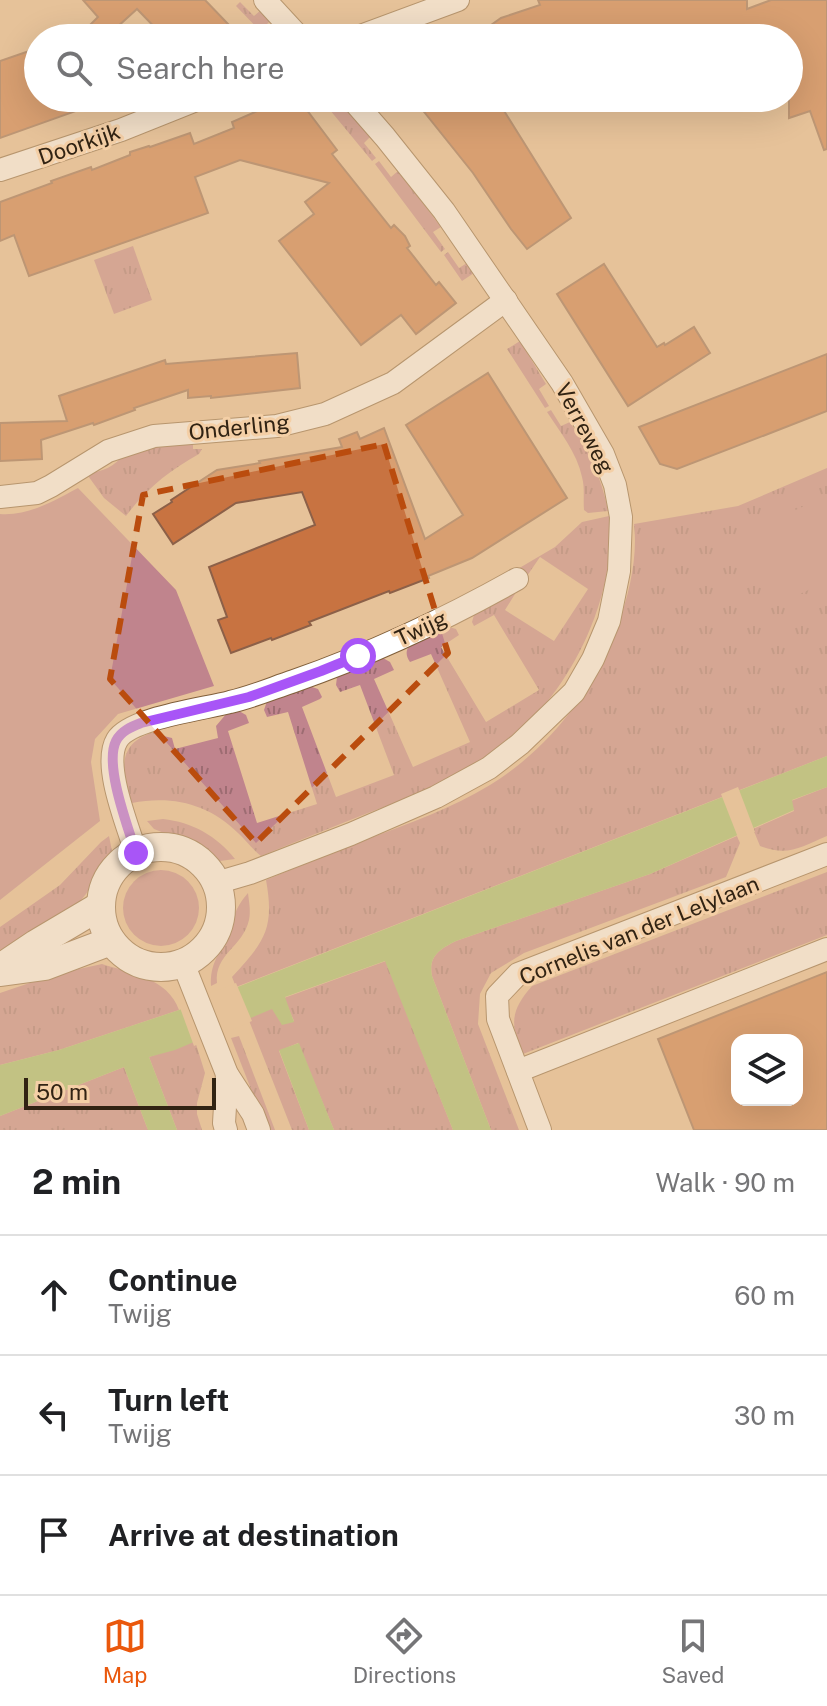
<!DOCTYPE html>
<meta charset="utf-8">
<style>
body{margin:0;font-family:"Public Sans",sans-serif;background:#f2f2f2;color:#202124}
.controls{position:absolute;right:24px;bottom:24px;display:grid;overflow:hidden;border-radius:16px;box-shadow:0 8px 32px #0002}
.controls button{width:72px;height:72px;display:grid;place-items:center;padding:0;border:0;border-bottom:2px solid #e0e0e0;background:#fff;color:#202124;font:40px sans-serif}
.scale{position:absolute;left:24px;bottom:20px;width:192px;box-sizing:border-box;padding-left:8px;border:4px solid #312313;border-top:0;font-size:22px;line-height:28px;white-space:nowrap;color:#312313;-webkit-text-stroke:6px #f4cfa6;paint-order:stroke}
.stop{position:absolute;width:24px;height:24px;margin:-18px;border:6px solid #a855f7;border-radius:50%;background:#fff}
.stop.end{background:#a855f7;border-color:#fff;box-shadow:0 2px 8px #0008}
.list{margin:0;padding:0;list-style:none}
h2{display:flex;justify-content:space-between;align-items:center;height:104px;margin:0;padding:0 32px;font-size:34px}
h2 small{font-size:26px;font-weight:400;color:#757577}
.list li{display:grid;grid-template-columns:52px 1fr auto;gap:24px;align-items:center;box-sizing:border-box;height:120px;padding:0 32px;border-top:2px solid #e0e0e0}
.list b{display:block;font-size:30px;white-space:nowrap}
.list p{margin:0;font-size:26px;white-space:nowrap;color:#757577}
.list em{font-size:26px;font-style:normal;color:#757577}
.icon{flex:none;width:44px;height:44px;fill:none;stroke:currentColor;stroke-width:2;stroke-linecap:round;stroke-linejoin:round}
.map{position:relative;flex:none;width:827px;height:1130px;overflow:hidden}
.search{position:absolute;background:#fff;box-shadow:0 8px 32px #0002;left:24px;right:24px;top:24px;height:88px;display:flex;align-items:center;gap:20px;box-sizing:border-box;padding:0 28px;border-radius:44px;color:#757577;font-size:30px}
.sheet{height:464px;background:#fff}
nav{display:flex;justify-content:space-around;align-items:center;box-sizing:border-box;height:112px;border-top:2px solid #e0e0e0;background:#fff;font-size:22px;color:#757577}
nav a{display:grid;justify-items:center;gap:4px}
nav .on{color:#ea580c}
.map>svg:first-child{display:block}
</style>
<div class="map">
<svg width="827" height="1130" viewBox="0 0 827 1130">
<defs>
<pattern id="grass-tufts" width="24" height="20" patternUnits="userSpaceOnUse" patternTransform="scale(2)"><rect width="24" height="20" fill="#c0848d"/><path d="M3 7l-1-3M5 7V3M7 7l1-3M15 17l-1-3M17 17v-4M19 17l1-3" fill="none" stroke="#9d6c72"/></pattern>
</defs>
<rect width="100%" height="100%" fill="#e6c299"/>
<g fill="url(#grass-tufts)">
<path d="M 240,2 L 254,16 L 261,10 L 271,20 L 260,31 L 236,6 Z"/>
<path d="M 320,98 L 339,98 L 371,136 L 364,143 L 376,158 L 372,161 Z"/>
<path d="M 379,161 L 391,177 L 398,171 L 441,227 L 433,232 L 445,249 L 441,252 L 375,164 Z"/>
<path d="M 133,246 L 152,300 L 114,314 L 94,260 Z"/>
<path d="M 448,252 L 459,268 L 467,263 L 474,273 L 462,281 L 444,255 Z"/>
<path d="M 520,341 L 546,384 L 539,389 L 549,406 L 545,408 L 507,349 Z"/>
<path d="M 551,410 L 561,426 L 570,422 C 588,449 602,478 608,511 L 588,513 L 584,510 C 583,499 585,488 582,477 C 577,453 560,432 547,412 Z"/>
<path d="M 193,438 L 193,449 L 202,449 L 199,454 C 170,470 146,489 126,516 L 104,498 L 86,473 C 103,472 115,467 125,452 Z"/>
<path d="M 827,468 L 827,756 L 236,987 L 232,977 C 264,942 275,929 266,880 C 300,866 334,852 368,839 C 410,823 452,808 490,785 C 549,749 595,689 618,625 C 629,594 638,557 634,524 L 738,506 Z"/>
<path d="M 609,516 C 613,555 605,593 590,629 C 569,680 532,729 484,759 C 448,782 408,798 368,813 C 333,827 297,841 261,856 C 252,849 246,840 238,833 C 209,804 172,795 132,803 C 121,773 116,742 155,732 L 155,734 L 172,738 L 175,749 L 218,738 L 216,726 L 227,713 L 239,711 L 246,715 L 249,723 L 228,731 L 257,823 L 317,804 L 288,712 L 267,717 L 264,710 L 267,701 L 309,686 L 318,689 L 322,697 L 320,699 L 302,707 L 336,797 L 394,775 L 360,685 L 340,692 L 336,685 L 337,677 L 383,658 L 390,662 L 394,670 L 374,679 L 413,767 L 470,742 L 431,654 L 410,662 C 406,656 405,651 410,645 L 449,627 L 456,629 L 459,635 L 441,647 L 486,722 L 539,690 L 494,615 L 474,626 L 472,622 L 474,615 L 514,592 L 515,594 L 505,610 L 554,641 L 588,589 L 540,557 L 527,576 L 516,570 L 555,547 L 582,522 Z"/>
<path d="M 827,787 L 827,836 C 801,847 788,857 760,846 L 753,829 L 794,811 L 791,801 Z"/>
<path d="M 163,819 C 192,822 217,836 235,859 L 220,861 L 192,844 L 154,829 L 147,821 Z"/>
<path d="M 109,836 L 112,851 L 86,894 L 70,914 L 0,950 L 0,927 L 60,885 L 101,842 Z"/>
<path d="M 737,836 L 740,843 L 726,877 L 524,953 L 491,973 L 480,994 L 478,1024 L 519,1130 L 491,1130 L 432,976 C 428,956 440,949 456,941 L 650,874 Z"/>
<path d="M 827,872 L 827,935 L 523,1054 C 510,1024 510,1011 532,986 Z"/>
<path d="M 248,893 C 249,902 251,911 249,920 C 243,947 214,954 217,983 L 211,986 C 210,964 218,957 226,938 C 233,920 234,909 248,893 Z"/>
<path d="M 386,961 L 453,1130 L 334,1130 L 298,1043 L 279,1051 L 309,1130 L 292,1130 L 248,1018 L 272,1008 L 294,1021 L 284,998 Z"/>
<path d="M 102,964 C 130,973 168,978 179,1010 L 59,1050 L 0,1065 L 0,993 L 56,974 Z"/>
<path d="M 239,1036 L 275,1130 L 267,1130 L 231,1038 Z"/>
<path d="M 195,1041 L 205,1073 L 197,1103 L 197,1114 L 202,1130 L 177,1130 L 149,1057 Z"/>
<path d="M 124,1067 L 148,1130 L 0,1130 L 0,1116 Z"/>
</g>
<g fill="#c0848d">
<path d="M 78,488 L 176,590 L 214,686 L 118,714 L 95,739 L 91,762 L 100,821 L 0,900 L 0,514 C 29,516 53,501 78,488 Z"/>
<path d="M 827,495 L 827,581 L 773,607 L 739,537 Z"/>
<circle cx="161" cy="908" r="38"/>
</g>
<g fill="#98c168">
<path d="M 827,756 L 827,787 L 792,800 L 794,810 L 650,874 L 456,941 C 440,949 428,956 432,976 L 491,1130 L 453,1130 L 385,961 L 285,997 L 294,1022 L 282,1025 L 272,1009 L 175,1050 L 149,1057 L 177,1130 L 148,1130 L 124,1067 L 0,1116 L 0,1065 L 59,1050 L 179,1010 Z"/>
<path d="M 299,1043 L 334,1130 L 309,1130 L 279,1050 Z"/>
</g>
<g fill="#e6c299">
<path d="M 738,787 L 755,832 L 739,840 L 721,794 Z"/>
<path d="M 236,983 L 252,1021 L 194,1046 L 179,1005 Z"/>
</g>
<g fill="#c87341" stroke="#8c6048" stroke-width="2" fill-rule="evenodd">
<path d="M 83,0 L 205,0 L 229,25 L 216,38 L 165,38 L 137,9 L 105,38 L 91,24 L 98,17 Z"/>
<path d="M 538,0 L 747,0 L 747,9 L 771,0 L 827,0 L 827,149 L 824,150 L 810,111 L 789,118 L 789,38 L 635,38 L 635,33 L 579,33 L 564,38 L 473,38 L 501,18 L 540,5 Z"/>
<path d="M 38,48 L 38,98 L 103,98 L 104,101 L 0,138 L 0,61 Z"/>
<path d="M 413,98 L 496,98 L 571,218 L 527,249 L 511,229 L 473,173 Z"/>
<path d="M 283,100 L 303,105 L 337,150 L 332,154 L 391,228 L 394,225 L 405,236 L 410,246 L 407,248 L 436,285 L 439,282 L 456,303 L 416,334 L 401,315 L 361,345 L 279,241 L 314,214 L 305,202 L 329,183 L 240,160 L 195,177 L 208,213 L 29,276 L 14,235 L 0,241 L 0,202 L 52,183 L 51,181 L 91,167 L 92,170 L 130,155 L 130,152 L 149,146 L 150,147 L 190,133 L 194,144 L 234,128 L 232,122 Z"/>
<path d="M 604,264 L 657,347 L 664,343 L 665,345 L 694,327 L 710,353 L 628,406 L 557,294 Z"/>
<path d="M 297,353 L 300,388 L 211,398 L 211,396 L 188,398 L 188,390 L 134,408 L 135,410 L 94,425 L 93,423 L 41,440 L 42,459 L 0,461 L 0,423 L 67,421 L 59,396 L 165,360 L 166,364 Z"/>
<path d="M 827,354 L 827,411 L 768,434 L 677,469 L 660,464 L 639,427 Z"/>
<path d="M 488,373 L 567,498 L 472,558 L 428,576 L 429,578 L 390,593 L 389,591 L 309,622 L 311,625 L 272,640 L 271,638 L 231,653 L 218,620 L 227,617 L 209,567 L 315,525 L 302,492 L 236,503 L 173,544 L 153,514 L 172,502 L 171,500 L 217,470 L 260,463 L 259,461 L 342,447 L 339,439 L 357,432 L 360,439 L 384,428 L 425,539 L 463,515 L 406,425 Z"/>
<path d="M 827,972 L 827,1130 L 694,1130 L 658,1039 ZM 737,1040 L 797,1040 L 797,1100 L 737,1100 Z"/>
</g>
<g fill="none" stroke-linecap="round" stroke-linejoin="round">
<defs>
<g id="minor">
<path d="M 265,0 L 300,38"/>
<path d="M 355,38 L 458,0"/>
<path d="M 0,170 L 121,130 L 201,98"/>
<path d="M 0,497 L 37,493 L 51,486 L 108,451 L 154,436 L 277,426 L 325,414 L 393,383 L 506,300"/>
<path d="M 136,853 C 128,826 102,765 117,740 C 130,718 204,709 230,702 C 252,697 273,688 294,681 C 371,654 446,619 517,579"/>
<path d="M 216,883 L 250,873 L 351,834 L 436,797 L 489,768 L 520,744 L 574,692 L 593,659 L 609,621 L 619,571 L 621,517 L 615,485 L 603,454 L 562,383 L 444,211 L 385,137 L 351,98"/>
<path d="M 183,963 L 227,1074 L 253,1114 L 259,1130"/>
<path d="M 518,1071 L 827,949"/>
<path d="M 226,1130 L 224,1123 L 227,1074"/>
<path d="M 540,1130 L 498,1019 L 497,996 L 518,974 L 827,854"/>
</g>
<g id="tertiary">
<circle cx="161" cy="907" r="60"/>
<path d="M 0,968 L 36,944 L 100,906"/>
<path d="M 1,972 L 45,966 L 111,941"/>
</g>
</defs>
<use href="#minor" stroke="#805f3a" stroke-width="24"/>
<use href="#tertiary" stroke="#805f3a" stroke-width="30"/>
<use href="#minor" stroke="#fff" stroke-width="22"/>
<use href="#tertiary" stroke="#fff" stroke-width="28"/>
</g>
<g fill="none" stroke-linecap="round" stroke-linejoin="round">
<path stroke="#a855f7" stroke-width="10" d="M 136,853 C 128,827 104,765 116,741 C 121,731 131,727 141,723 L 249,697 L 321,671 L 358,656"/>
</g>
<path d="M0 0H827V1130H0ZM 384,444 L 448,653 L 256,843 L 110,679 L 143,495 Z" fill="#e6c299" fill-opacity=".55" fill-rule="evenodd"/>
<path fill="none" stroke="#ba4c0e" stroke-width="6" stroke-dasharray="16 10" stroke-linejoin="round" d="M 384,444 L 448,653 L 256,843 L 110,679 L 143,495 Z"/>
<g text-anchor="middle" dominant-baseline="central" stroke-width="6" stroke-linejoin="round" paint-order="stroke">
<g font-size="22" fill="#312313" stroke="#f4cfa6">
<text transform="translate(79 144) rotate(-19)">Doorkijk</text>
<text transform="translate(239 427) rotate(-6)">Onderling</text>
<text transform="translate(585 428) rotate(62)">Verreweg</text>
<text transform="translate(421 628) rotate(-25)">Twijg</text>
<text transform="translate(639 930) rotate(-22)">Cornelis van der Lelylaan</text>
</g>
</g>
</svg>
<div class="controls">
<button><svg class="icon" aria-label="layers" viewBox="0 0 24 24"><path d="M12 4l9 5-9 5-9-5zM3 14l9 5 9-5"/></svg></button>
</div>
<div class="scale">50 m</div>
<div class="stop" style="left:358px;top:656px"></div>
<div class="stop end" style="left:136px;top:853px"></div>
<div class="search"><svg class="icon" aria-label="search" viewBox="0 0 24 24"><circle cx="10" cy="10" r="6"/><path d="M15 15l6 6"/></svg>Search here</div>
</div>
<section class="sheet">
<h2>2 min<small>Walk · 90 m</small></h2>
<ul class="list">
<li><svg class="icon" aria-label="ahead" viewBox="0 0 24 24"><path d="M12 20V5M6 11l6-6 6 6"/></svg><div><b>Continue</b><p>Twijg</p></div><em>60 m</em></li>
<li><svg class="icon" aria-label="left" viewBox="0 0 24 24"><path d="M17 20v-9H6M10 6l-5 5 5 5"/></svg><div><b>Turn left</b><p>Twijg</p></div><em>30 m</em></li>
<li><svg class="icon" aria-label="arrive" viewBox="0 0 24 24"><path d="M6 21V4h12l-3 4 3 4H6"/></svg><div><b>Arrive at destination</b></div></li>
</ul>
</section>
<nav>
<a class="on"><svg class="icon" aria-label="map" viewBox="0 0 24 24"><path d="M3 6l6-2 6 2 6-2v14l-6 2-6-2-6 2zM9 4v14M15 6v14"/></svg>Map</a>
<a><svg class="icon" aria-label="directions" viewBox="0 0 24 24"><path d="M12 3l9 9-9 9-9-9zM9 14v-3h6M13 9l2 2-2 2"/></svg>Directions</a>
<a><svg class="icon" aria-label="saved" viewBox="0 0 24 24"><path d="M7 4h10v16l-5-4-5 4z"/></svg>Saved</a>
</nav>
